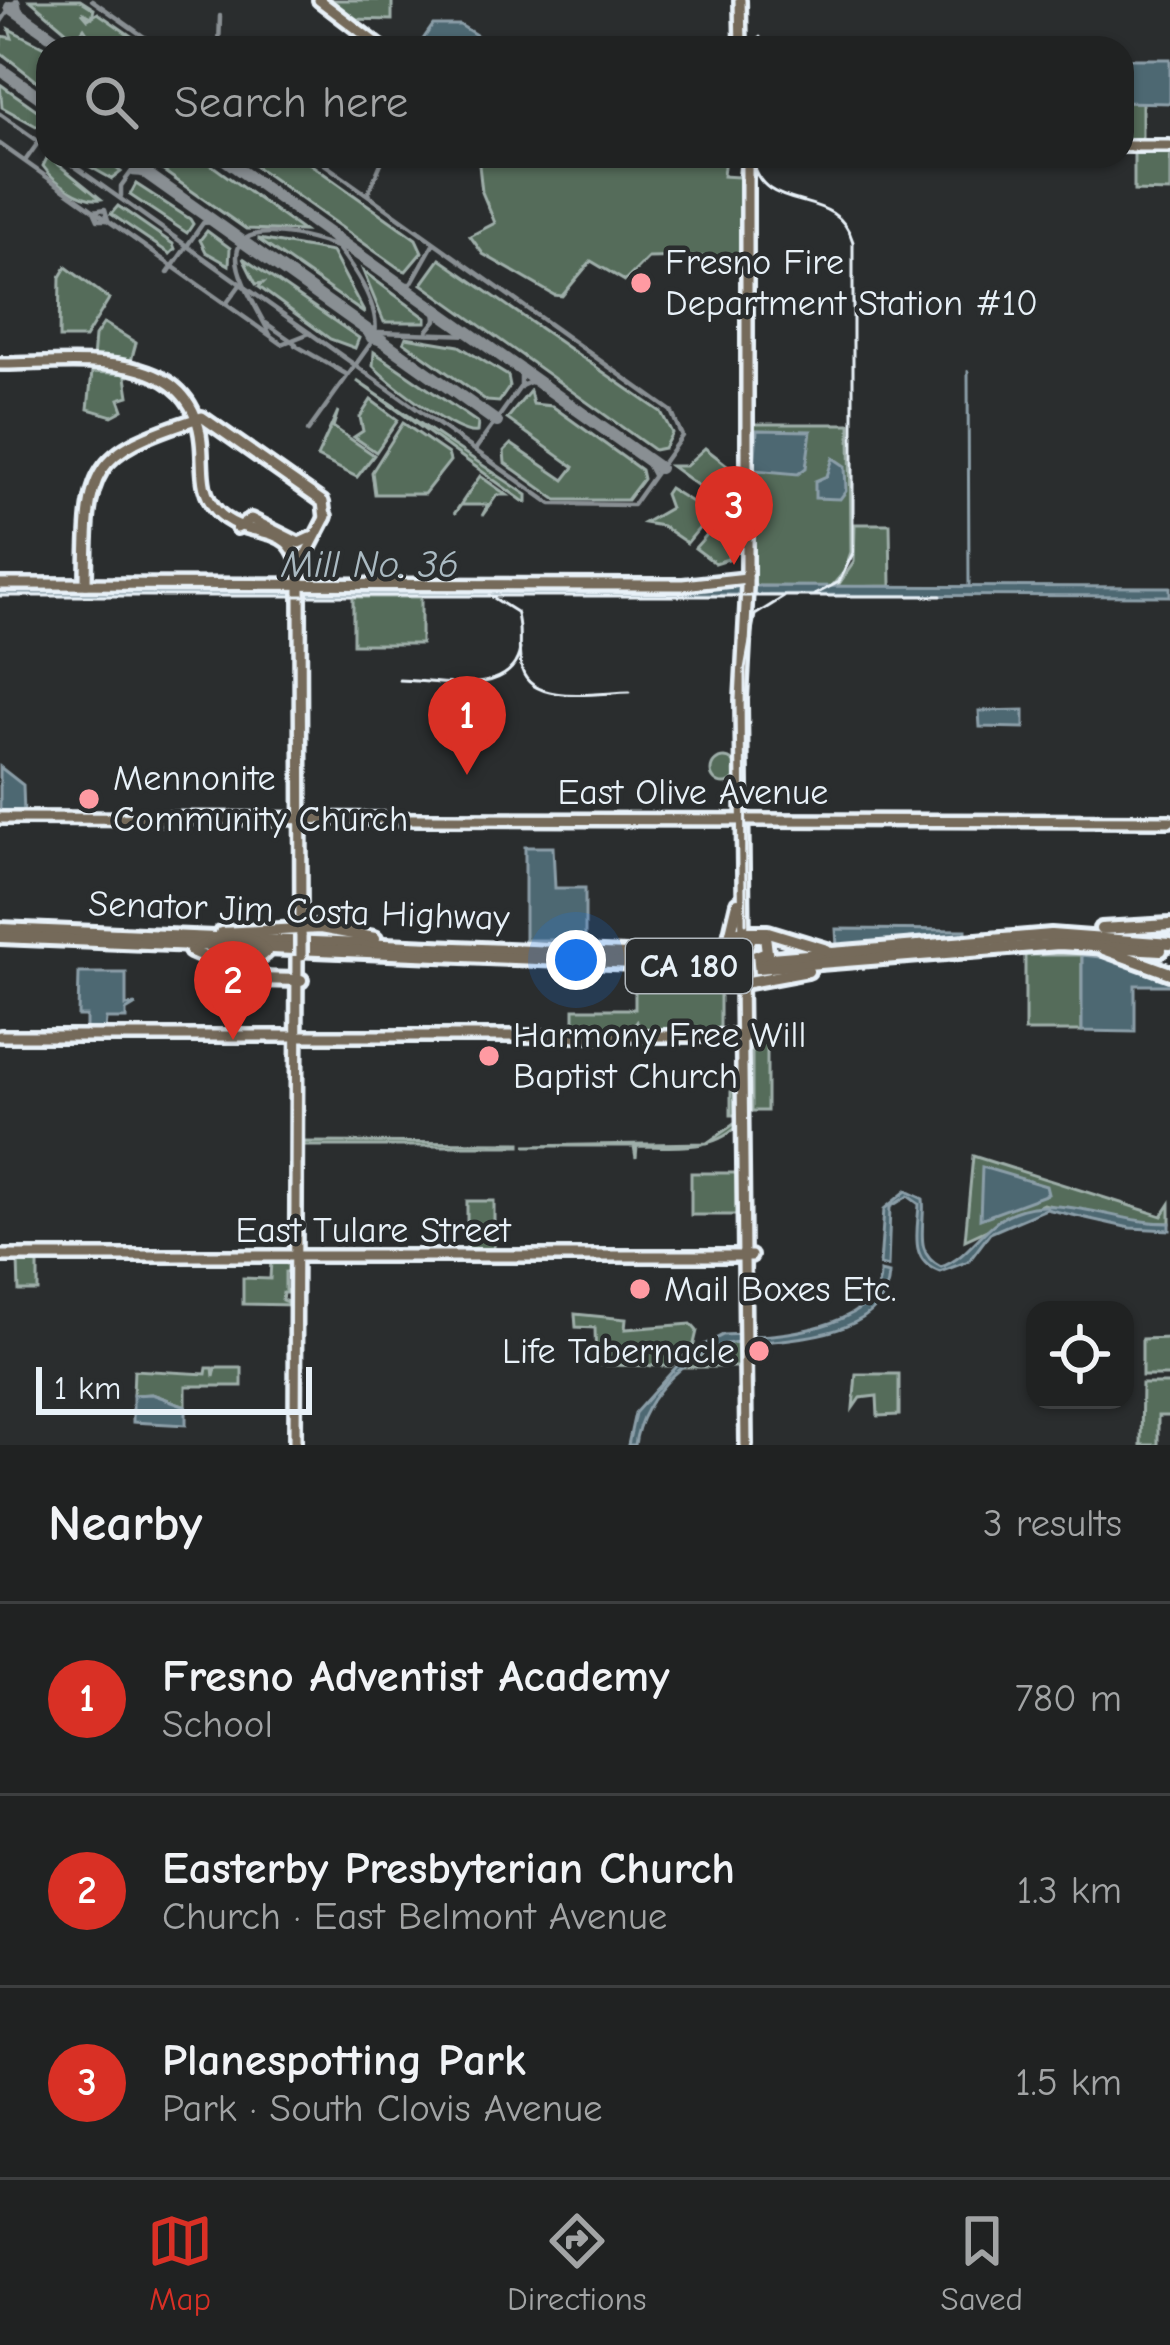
<!DOCTYPE html>
<meta charset="utf-8">
<style>
body{margin:0;font-family:"Comic Neue",sans-serif;background:#282a2a;color:#f1f3f6}
.controls{position:absolute;right:36px;bottom:36px;display:grid;overflow:hidden;border-radius:24px;box-shadow:0 3px 9px #0004}
.controls button{width:108px;height:108px;display:grid;place-items:center;padding:0;border:0;border-bottom:3px solid #3d3f40;background:#202222;color:#f1f3f6;font:60px sans-serif}
.scale{position:absolute;left:36px;bottom:30px;width:276px;box-sizing:border-box;padding-left:12px;border:6px solid #e8f1f8;border-top:0;font-size:33px;line-height:42px;white-space:nowrap;color:#e8f1f8;-webkit-text-stroke:9px #2a2d2e;paint-order:stroke}
.you{position:absolute;left:576px;top:960px;width:42px;height:42px;margin:-30px;border:9px solid #fff;border-radius:50%;background:#1a73e8;box-shadow:0 0 0 18px #1a73e833}
.badge{display:grid;place-items:center;width:78px;height:78px;border-radius:50%;background:#d93025;color:#fff;font-size:39px;font-weight:700}
.pin{position:absolute;translate:-50% -99px;filter:drop-shadow(0 3px 6px #0008)}
.pin::after{content:'';position:absolute;top:63px;width:42px;height:36px;background:inherit;clip-path:polygon(0 0,100% 0,50% 100%)}
.list{margin:0;padding:0;list-style:none}
h2{display:flex;justify-content:space-between;align-items:center;height:156px;margin:0;padding:0 48px;font-size:51px}
h2 small{font-size:39px;font-weight:400;color:#a2a4a5}
.list li{display:grid;grid-template-columns:78px 1fr auto;gap:36px;align-items:center;box-sizing:border-box;height:192px;padding:0 48px;border-top:3px solid #3d3f40}
.list b{display:block;font-size:45px;white-space:nowrap}
.list p{margin:0;font-size:39px;white-space:nowrap;color:#a2a4a5}
.list em{font-size:39px;font-style:normal;color:#a2a4a5}
.icon{flex:none;width:66px;height:66px;fill:none;stroke:currentColor;stroke-width:2;stroke-linecap:round;stroke-linejoin:round}
.map{position:relative;flex:none;width:1170px;height:1445px;overflow:hidden}
.search{position:absolute;background:#202222;box-shadow:0 3px 9px #0004;left:36px;right:36px;top:36px;height:132px;display:flex;align-items:center;gap:30px;box-sizing:border-box;padding:0 42px;border-radius:36px;color:#a2a4a5;font-size:45px}
.sheet{height:732px;background:#202222}
nav{display:flex;justify-content:space-around;align-items:center;box-sizing:border-box;height:168px;border-top:3px solid #3d3f40;background:#202222;font-size:33px;color:#a2a4a5}
nav a{display:grid;justify-items:center;gap:6px}
nav .on{color:#d93025}
.map>svg:first-child{display:block}
</style>
<div class="map">
<svg width="1170" height="1445" viewBox="0 0 1170 1445">
<rect width="100%" height="100%" fill="#2a2d2e"/>
<filter id="ink" filterUnits="userSpaceOnUse"><feTurbulence type="fractalNoise" baseFrequency=".00833" numOctaves="2"/><feDisplacementMap in="SourceGraphic" scale="24" xChannelSelector="R" yChannelSelector="G"/><feConvolveMatrix kernelMatrix="1 2 1 2 8 2 1 2 1" color-interpolation-filters="sRGB"/></filter>
<g filter="url(#ink)">
<g fill="#546c5a" stroke="#9eaea9" stroke-width="3">
<path d="M 30,0 L 80,0 L 94,9 L 92,17 L 82,12 L 88,19 L 98,13 L 134,38 L 126,45 L 129,48 L 82,43 L 88,34 L 84,28 L 76,39 Z"/>
<path d="M 331,0 L 392,0 L 392,20 L 349,19 Z"/>
<path d="M 9,29 L 48,49 L 48,90 L 0,52 L 2,36 L 12,38 Z"/>
<path d="M 0,84 L 44,115 L 38,127 L 2,107 Z"/>
<path d="M 1122,102 L 1142,102 L 1142,144 L 1122,143 Z"/>
<path d="M 1134,151 L 1170,152 L 1170,192 L 1134,191 Z"/>
<path d="M 48,156 L 101,199 C 82,202 54,182 43,166 Z"/>
<path d="M 71,156 L 101,156 L 121,172 L 112,179 Z"/>
<path d="M 153,156 L 199,156 L 303,231 L 246,229 L 155,165 Z"/>
<path d="M 241,156 L 299,156 L 416,239 L 422,252 L 406,271 L 400,269 Z"/>
<path d="M 478,156 L 725,156 L 723,176 L 738,177 L 741,156 L 740,256 L 648,258 L 625,281 L 591,261 L 562,296 L 554,295 L 483,254 L 470,236 L 495,223 L 482,192 Z"/>
<path d="M 136,184 L 190,219 L 193,224 L 187,233 L 130,195 Z"/>
<path d="M 118,206 L 173,244 L 175,249 L 170,254 L 111,214 Z"/>
<path d="M 207,231 L 230,248 L 229,265 L 206,252 L 200,240 Z"/>
<path d="M 259,239 L 332,252 L 365,314 L 259,240 Z"/>
<path d="M 243,258 L 359,338 L 355,348 L 330,339 L 259,287 L 263,283 L 256,284 Z"/>
<path d="M 440,259 L 661,412 L 672,433 L 664,448 L 654,450 L 422,284 Z"/>
<path d="M 66,267 L 109,299 L 85,338 L 59,338 L 60,277 Z"/>
<path d="M 363,271 L 426,318 L 426,322 L 384,322 Z"/>
<path d="M 104,323 L 136,343 L 131,361 L 93,359 L 95,336 Z"/>
<path d="M 406,337 L 459,346 L 508,376 L 510,386 L 499,402 L 487,401 L 404,342 Z"/>
<path d="M 374,352 L 478,423 L 477,432 C 458,437 390,383 373,366 Z"/>
<path d="M 92,372 L 132,374 L 126,377 L 129,396 L 119,399 L 123,410 L 112,416 L 88,409 Z"/>
<path d="M 357,381 L 527,495 L 527,502 L 523,501 Z"/>
<path d="M 530,391 L 533,404 L 552,406 L 641,470 L 643,479 L 627,500 L 557,500 L 505,463 L 504,451 L 511,444 L 564,480 L 574,467 L 507,419 Z"/>
<path d="M 371,400 L 398,420 L 376,452 L 354,437 L 363,431 L 360,417 Z"/>
<path d="M 338,411 L 333,427 L 374,455 L 357,477 L 317,457 Z"/>
<path d="M 403,423 L 448,454 L 450,461 L 424,494 L 375,494 L 372,472 Z"/>
<path d="M 749,424 L 850,424 L 851,552 L 844,572 L 831,587 L 750,586 Z"/>
<path d="M 705,448 L 727,465 L 733,482 L 727,490 L 732,493 L 733,517 L 730,509 L 671,466 L 685,466 Z"/>
<path d="M 480,476 L 507,495 L 497,495 L 482,516 L 488,505 L 461,505 L 454,514 Z"/>
<path d="M 669,488 L 711,514 L 687,543 L 662,526 L 644,523 L 670,508 L 665,494 Z"/>
<path d="M 719,521 L 732,528 L 728,559 L 715,563 L 695,548 Z"/>
<path d="M 855,524 L 890,524 L 891,586 L 837,587 L 854,562 Z"/>
<rect x="353" y="597" width="68" height="47"/>
<circle cx="724" cy="771" r="13"/>
<rect x="1025" y="955" width="57" height="76"/>
<path d="M 635,975 L 720,987 L 720,1030 L 639,1030 L 637,1022 L 631,1030 L 574,1030 L 574,1009 L 635,1009 Z"/>
<path d="M 767,1039 L 767,1111 L 752,1111 L 752,1040 Z"/>
<path d="M 731,1092 L 740,1092 L 743,1121 C 714,1153 677,1146 637,1146 L 636,1158 L 634,1146 L 525,1146 L 707,1143 L 737,1122 L 737,1115 L 731,1115 Z"/>
<path d="M 302,1142 L 520,1143 L 520,1146 L 302,1146 Z"/>
<path d="M 973,1156 L 1162,1216 L 1170,1204 L 1170,1223 L 1135,1222 L 1043,1204 L 965,1240 Z"/>
<rect x="691" y="1173" width="52" height="42"/>
<rect x="467" y="1201" width="27" height="53"/>
<path d="M 18,1260 L 38,1260 L 38,1291 L 19,1291 Z"/>
<path d="M 271,1260 L 291,1261 L 294,1271 L 285,1272 L 285,1290 L 294,1293 L 283,1293 L 282,1300 L 295,1305 L 243,1304 L 243,1278 L 270,1279 Z"/>
<path d="M 575,1314 L 626,1319 L 625,1329 L 691,1324 L 697,1331 L 693,1348 L 671,1366 L 596,1365 L 595,1328 L 576,1327 Z"/>
<path d="M 1170,1338 L 1170,1376 L 1142,1376 L 1142,1339 Z"/>
<path d="M 724,1342 L 743,1342 L 744,1367 L 685,1367 Z"/>
<path d="M 207,1368 L 213,1368 L 214,1377 L 216,1368 L 242,1368 L 242,1386 L 186,1386 L 186,1406 L 152,1394 L 133,1395 L 134,1370 L 206,1374 Z"/>
<path d="M 856,1374 L 899,1374 L 899,1415 L 878,1416 L 877,1396 L 860,1398 L 853,1408 Z"/>
<path d="M 1142,1384 L 1170,1384 L 1170,1416 L 1158,1416 L 1158,1445 L 1141,1445 Z"/>
</g>
<g fill="#4d6772" stroke="#8b9ea8" stroke-width="3">
<path d="M 433,25 L 460,25 L 497,48 L 417,48 Z"/>
<path d="M 1122,59 L 1170,59 L 1170,103 L 1122,102 Z"/>
<path d="M 757,430 L 811,431 L 806,468 L 798,474 L 754,470 Z"/>
<path d="M 833,458 L 845,466 L 846,491 L 840,499 L 815,498 L 815,481 L 827,476 Z"/>
<path d="M 739,585 L 739,595 L 303,594 L 304,586 Z"/>
<path d="M 750,586 L 1170,587 L 1170,596 L 750,595 Z"/>
<path d="M 0,587 L 294,588 L 294,594 L 0,594 Z"/>
<path d="M 1024,710 L 1024,728 L 980,727 L 979,711 Z"/>
<path d="M 0,767 L 23,785 L 24,815 L 0,815 Z"/>
<path d="M 525,847 L 553,847 L 555,888 L 585,888 L 585,940 L 525,940 Z"/>
<path d="M 836,929 L 966,930 L 966,936 L 837,947 Z"/>
<path d="M 1082,955 L 1118,959 L 1170,979 L 1170,985 L 1135,985 L 1135,1032 L 1082,1031 Z"/>
<path d="M 79,973 L 126,973 L 126,1006 L 136,1005 L 126,1011 L 126,1019 L 106,1019 L 105,1030 L 86,1030 L 86,1016 L 78,1016 Z"/>
<path d="M 982,1167 L 1046,1186 L 1048,1194 L 980,1219 Z"/>
<path d="M 906,1191 L 923,1199 C 926,1224 912,1253 941,1267 C 972,1256 981,1225 1014,1212 C 1063,1193 1118,1224 1170,1223 L 1170,1230 L 1130,1228 L 1046,1209 L 990,1233 L 969,1261 L 940,1272 C 908,1261 918,1230 919,1204 L 908,1196 L 890,1207 L 888,1267 L 880,1265 L 884,1209 Z"/>
<path d="M 880,1272 L 889,1274 C 886,1336 797,1338 752,1343 L 752,1336 C 790,1336 882,1322 880,1272 Z"/>
<path d="M 743,1334 L 743,1342 C 696,1342 640,1397 635,1445 L 628,1445 L 635,1413 L 686,1356 L 673,1352 L 669,1365 L 667,1351 L 692,1351 L 723,1335 Z"/>
<path d="M 152,1394 L 186,1406 L 186,1425 L 133,1422 L 133,1395 Z"/>
</g>
<g fill="none" stroke-linecap="round" stroke-linejoin="round">
<path stroke="#8b9ea8" stroke-width="3" d="M 968,371 L 969,585"/>
<g stroke="#898f93" stroke-width="4.5">
<path d="M 18,0 L 21,15"/>
<path d="M 92,0 L 160,48"/>
<path d="M 0,23 L 16,0"/>
<path d="M 219,48 L 220,16"/>
<path d="M 0,114 L 48,148"/>
<path d="M 0,144 L 282,344 L 310,333"/>
<path d="M 60,156 L 551,504 L 633,505 L 682,436 L 671,411 L 313,156"/>
<path d="M 25,161 L 48,129"/>
<path d="M 133,174 L 148,175 L 142,161"/>
<path d="M 368,194 L 384,156"/>
<path d="M 121,196 L 121,186 L 143,156"/>
<path d="M 105,209 L 108,220 L 98,220 L 94,211 Z"/>
<path d="M 318,226 C 342,250 381,300 375,335"/>
<path d="M 168,273 L 203,223 L 214,222"/>
<path d="M 400,284 L 411,284 L 434,243"/>
<path d="M 226,304 L 240,285"/>
<path d="M 266,323 L 296,344"/>
<path d="M 361,326 L 369,340"/>
<path d="M 427,331 L 436,320 L 435,309"/>
<path d="M 270,335 C 261,314 237,280 237,257 C 237,209 339,246 362,257"/>
<path d="M 373,341 L 389,346"/>
<path d="M 295,345 L 346,374"/>
<path d="M 521,386 L 535,380"/>
<path d="M 308,431 L 379,332 L 473,335"/>
<path d="M 475,450 L 521,386 L 521,369"/>
<path d="M 643,456 L 653,475"/>
</g>
<g stroke="#898f93" stroke-width="12">
<path d="M 10,7 L 68,48"/>
<path d="M 0,69 L 48,103"/>
<path d="M 122,156 L 497,422"/>
<path d="M 220,156 L 659,468"/>
</g>
<defs>
<g id="major">
<path d="M 319,0 L 382,48"/>
<path d="M 740,0 L 741,48"/>
<path d="M 1122,146 L 1170,146"/>
<path d="M 0,364 C 69,365 191,343 201,441 C 204,466 198,490 217,511 C 249,545 298,514 300,581 L 301,936"/>
<path d="M 237,528 L 251,519 L 299,543 L 310,538"/>
<path d="M 301,564 L 326,516"/>
<path d="M 0,584 L 683,585 L 747,578"/>
<path d="M 86,584 C 87,469 88,453 202,417 L 323,502 L 325,518"/>
<path d="M 0,818 L 1170,821"/>
<path d="M 744,952 L 741,700 L 747,588 L 747,156"/>
<path d="M 741,974 L 746,1445"/>
<path d="M 0,1036 L 748,1036"/>
<path d="M 0,1256 L 751,1256"/>
<path d="M 295,1445 L 297,956"/>
</g>
<g id="highway">
<path d="M 0,929 L 747,960 L 1051,935 L 1170,944"/>
<path d="M 1101,929 L 1170,925"/>
<path d="M 738,932 L 768,932 L 827,950"/>
<path d="M 221,933 L 320,928 L 375,938"/>
<path d="M 0,937 L 757,968 L 1059,944 L 1161,950"/>
<path d="M 1104,949 L 1170,973"/>
<path d="M 191,951 L 255,979 L 301,980"/>
<path d="M 696,952 L 715,951 L 729,941 L 738,903"/>
<path d="M 744,952 L 752,936 L 765,936 L 767,952 L 754,957"/>
<path d="M 650,970 L 738,984 L 808,971"/>
<path d="M 265,978 L 255,973 L 252,964 L 266,952"/>
</g>
</defs>
<use href="#major" stroke="#e8f1f8" stroke-width="18"/>
<use href="#highway" stroke="#e8f1f8" stroke-width="20"/>
<use href="#major" stroke="#746a5a" stroke-width="9"/>
<use href="#highway" stroke="#746a5a" stroke-width="10"/>
<g stroke="#e8f1f8" stroke-width="3">
<path d="M 760,37 L 760,48"/>
<path d="M 751,156 C 761,220 837,183 853,242 L 853,553 L 839,582 L 814,595"/>
<path d="M 489,595 L 516,612 C 523,631 516,651 522,670 C 533,706 600,692 630,692"/>
<path d="M 0,596 L 941,596"/>
<path d="M 399,680 C 435,680 512,700 520,649"/>
<path d="M 746,923 L 745,669 L 755,615 L 784,597"/>
</g>
<defs>
<g id="major-bridge">
<path d="M 301,936 L 301,956"/>
<path d="M 744,952 L 746,974"/>
</g>
</defs>
<use href="#major-bridge" stroke="#e8f1f8" stroke-width="18" stroke-linecap="butt"/>
<use href="#major-bridge" stroke="#746a5a" stroke-width="9"/>
</g>
</g>
<g fill="#ff9aa2" stroke="#2a2d2e" stroke-width="4.5">
<circle cx="641" cy="283" r="12"/>
<circle cx="89" cy="799" r="12"/>
<circle cx="489" cy="1056" r="12"/>
<circle cx="640" cy="1289" r="12"/>
<circle cx="759" cy="1351" r="12"/>
</g>
<g text-anchor="middle" dominant-baseline="central" stroke-width="9" stroke-linejoin="round" paint-order="stroke">
<rect fill="#2a2d2e" stroke="#afb6bb" stroke-width="3" x="626" y="939" width="126" height="54" rx="9"/>
<g font-size="33" font-weight="bold" fill="#e8f1f8">
<text x="689" y="966">CA 180</text>
</g>
<g font-size="36" fill="#e8f1f8" stroke="#2a2d2e" text-anchor="start">
<text x="665" y="262">Fresno Fire<tspan x="665" dy="41">Department Station #10</tspan></text>
<text x="113" y="778">Mennonite<tspan x="113" dy="41">Community Church</tspan></text>
<text x="513" y="1035">Harmony Free Will<tspan x="513" dy="41">Baptist Church</tspan></text>
<text x="664" y="1289">Mail Boxes Etc.</text>
<text x="735" y="1351" text-anchor="end">Life Tabernacle</text>
</g>
<g font-size="36" fill="#e8f1f8" stroke="#2a2d2e">
<text x="693" y="792">East Olive Avenue</text>
<text transform="translate(299 911) rotate(2)">Senator Jim Costa Highway</text>
<text x="373" y="1230">East Tulare Street</text>
</g>
<g font-size="39" font-style="italic" fill="#aabac2" stroke="#2a2d2e">
<text x="370" y="564">Mill No. 36</text>
</g>
</g>
</svg>
<div class="controls">
<button><svg class="icon" aria-label="locate" viewBox="0 0 24 24"><circle cx="12" cy="12" r="6"/><path d="M12 2v4M12 18v4M2 12h4M18 12h4"/></svg></button>
</div>
<div class="scale">1 km</div>
<div class="you"></div>
<div class="pin badge" style="left:467px;top:775px">1</div>
<div class="pin badge" style="left:233px;top:1040px">2</div>
<div class="pin badge" style="left:734px;top:565px">3</div>
<div class="search"><svg class="icon" aria-label="search" viewBox="0 0 24 24"><circle cx="10" cy="10" r="6"/><path d="M15 15l6 6"/></svg>Search here</div>
</div>
<section class="sheet">
<h2>Nearby<small>3 results</small></h2>
<ul class="list">
<li><span class="badge">1</span><div><b>Fresno Adventist Academy</b><p>School</p></div><em>780 m</em></li>
<li><span class="badge">2</span><div><b>Easterby Presbyterian Church</b><p>Church · East Belmont Avenue</p></div><em>1.3 km</em></li>
<li><span class="badge">3</span><div><b>Planespotting Park</b><p>Park · South Clovis Avenue</p></div><em>1.5 km</em></li>
</ul>
</section>
<nav>
<a class="on"><svg class="icon" aria-label="map" viewBox="0 0 24 24"><path d="M3 6l6-2 6 2 6-2v14l-6 2-6-2-6 2zM9 4v14M15 6v14"/></svg>Map</a>
<a><svg class="icon" aria-label="directions" viewBox="0 0 24 24"><path d="M12 3l9 9-9 9-9-9zM9 14v-3h6M13 9l2 2-2 2"/></svg>Directions</a>
<a><svg class="icon" aria-label="saved" viewBox="0 0 24 24"><path d="M7 4h10v16l-5-4-5 4z"/></svg>Saved</a>
</nav>
